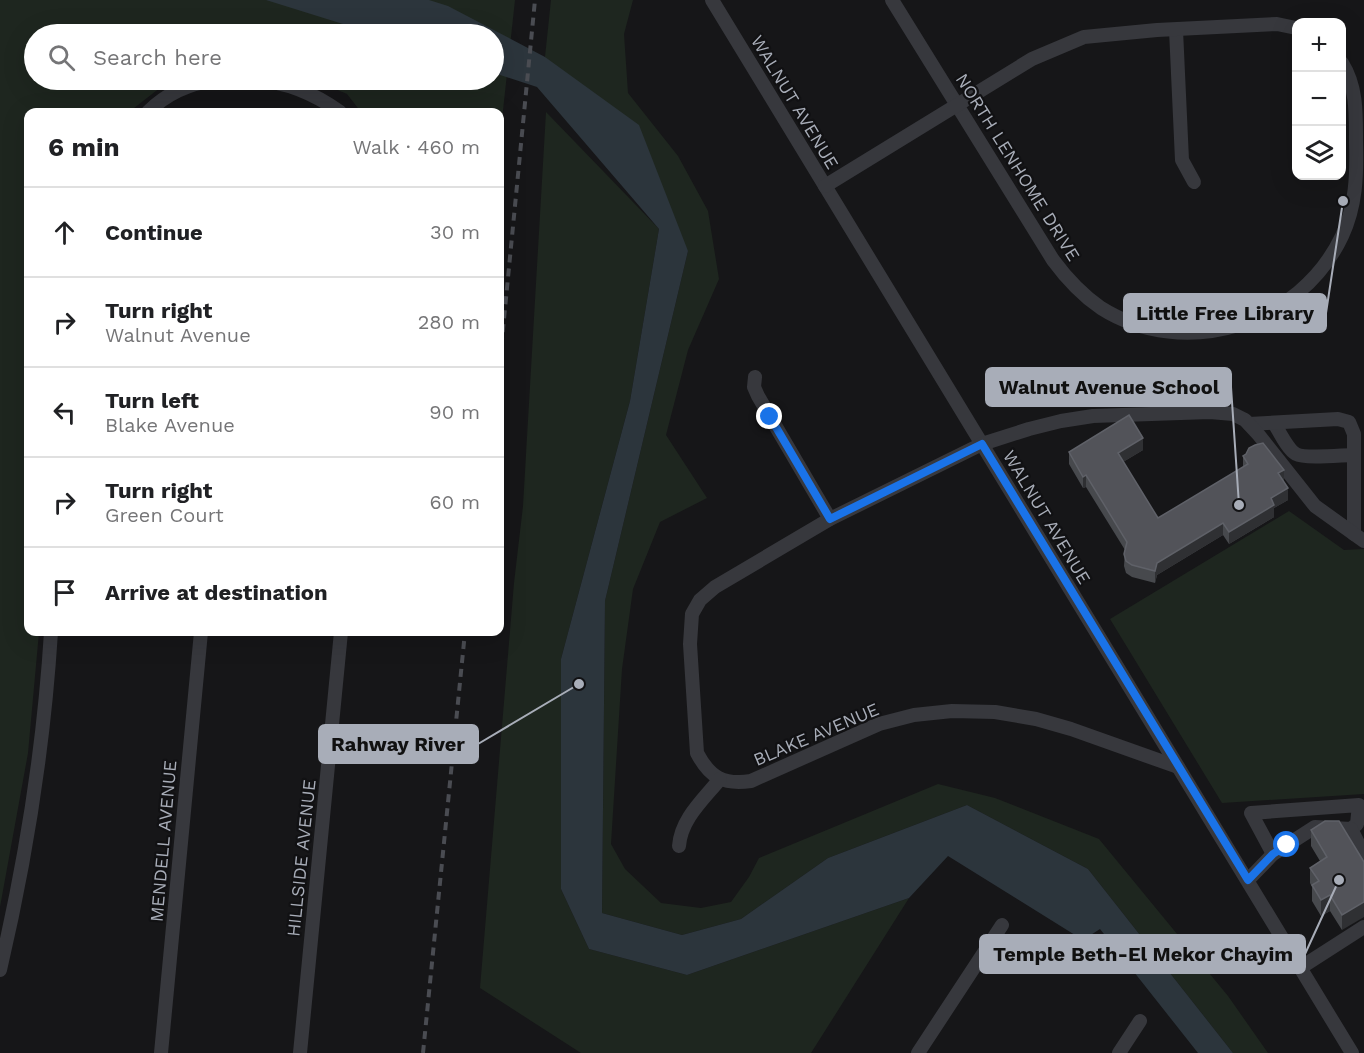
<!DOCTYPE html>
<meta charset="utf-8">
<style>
body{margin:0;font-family:"Work Sans",sans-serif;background:#f2f2f2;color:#202124}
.controls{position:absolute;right:18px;top:18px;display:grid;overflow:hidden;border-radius:12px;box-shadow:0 6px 24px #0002}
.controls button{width:54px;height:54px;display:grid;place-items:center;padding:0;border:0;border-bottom:2px solid #e0e0e0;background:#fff;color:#202124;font:30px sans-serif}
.stop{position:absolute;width:18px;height:18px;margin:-14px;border:4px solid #1a73e8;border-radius:50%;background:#fff}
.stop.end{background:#1a73e8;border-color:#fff;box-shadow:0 2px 6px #0008}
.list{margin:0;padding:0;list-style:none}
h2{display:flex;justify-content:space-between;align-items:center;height:78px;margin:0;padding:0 24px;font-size:26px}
h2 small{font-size:20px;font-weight:400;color:#757577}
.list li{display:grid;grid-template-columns:39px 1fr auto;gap:18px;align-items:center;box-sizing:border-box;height:90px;padding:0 24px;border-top:2px solid #e0e0e0}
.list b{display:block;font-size:22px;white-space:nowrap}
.list p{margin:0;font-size:20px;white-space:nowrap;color:#757577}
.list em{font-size:20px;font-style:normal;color:#757577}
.icon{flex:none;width:33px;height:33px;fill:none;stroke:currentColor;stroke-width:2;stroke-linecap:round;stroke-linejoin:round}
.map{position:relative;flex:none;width:1364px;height:1053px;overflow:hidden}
.search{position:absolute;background:#fff;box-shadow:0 6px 24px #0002;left:24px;top:24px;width:480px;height:66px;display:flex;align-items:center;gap:15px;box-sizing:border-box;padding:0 21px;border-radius:33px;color:#757577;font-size:22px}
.panel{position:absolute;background:#fff;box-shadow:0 6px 24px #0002;left:24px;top:108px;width:480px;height:528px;border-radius:12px}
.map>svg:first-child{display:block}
</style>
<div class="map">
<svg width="1364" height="1053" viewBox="0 0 1364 1053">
<rect width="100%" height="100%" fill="#161618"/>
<g fill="#1e261f">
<path d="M 0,0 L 515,0 L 500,138 L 500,112 L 361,112 L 347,94 L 314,80 L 494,80 L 494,34 L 34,34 L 34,80 L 170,80 L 129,112 L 28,112 L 28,632 L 39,632 L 28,753 L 0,907 Z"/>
<path d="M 551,0 L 633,0 L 624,34 L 628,93 L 678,156 L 708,211 L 719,279 L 688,350 L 666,435 L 707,498 L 660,522 L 633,589 L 622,669 L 611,844 L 625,869 L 661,903 L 701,908 L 731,902 L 749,877 L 759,858 L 938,784 L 995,798 L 1099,839 L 1228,996 L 1268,1053 L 1233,1053 L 1088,869 L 967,805 L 828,858 L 741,919 L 682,935 L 602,913 L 605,601 L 688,251 L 545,57 Z"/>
<path d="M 546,112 L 659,229 L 630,401 L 561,659 L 561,889 L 589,949 L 687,975 L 909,898 L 811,1053 L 581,1053 L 480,988 L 514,583 L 523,506 Z"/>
<path d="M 1289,511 L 1344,550 L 1364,549 L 1364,794 L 1222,803 L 1110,619 Z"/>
</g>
<path fill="#2c353c" d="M 266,0 L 429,0 L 448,6 L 545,57 L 639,125 L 688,251 L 605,601 L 602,913 L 682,935 L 741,919 L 828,858 L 967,805 L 1088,869 L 1233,1053 L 1198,1053 L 1100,929 L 1083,940 L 948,856 L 909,898 L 687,975 L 589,949 L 561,889 L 561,659 L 630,401 L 659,229 L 537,87 L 494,73 L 494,34 L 375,34 Z"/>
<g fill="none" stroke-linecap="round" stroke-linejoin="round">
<g stroke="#37383d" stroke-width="14">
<path d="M 712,0 L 1352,1053"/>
<path d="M 892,0 L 1053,260 C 1067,279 1082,295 1101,308 C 1185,361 1300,325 1342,236 C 1356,206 1357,175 1356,142 C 1356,114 1357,87 1342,63"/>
<path d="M 1176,30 L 1182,160 L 1194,182"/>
<path d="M 256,80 C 287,82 315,94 340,112"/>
<path d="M 148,112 C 167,93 190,83 216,80"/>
<path d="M 825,186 L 1032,59 L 1084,37 L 1157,30 L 1277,24 L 1296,28"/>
<path d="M 755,377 L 754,387 L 758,396 L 830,519"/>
<path d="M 1274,423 C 1279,431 1288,450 1296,454 C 1305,459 1343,455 1354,455"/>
<path d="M 1249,424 L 1338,419 L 1349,422 L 1354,434 L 1354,534"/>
<path d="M 1178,767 L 1071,729 L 1036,719 L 995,712 L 952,711 L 914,715 L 879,724 L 751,781 C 724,785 710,778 697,753 L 690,644 L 692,614 L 700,600 L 715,587 L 830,519 L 982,444 L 1029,429 L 1061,421 L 1093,416 L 1210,412 L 1233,414 L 1245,420 L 1258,434 L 1315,506 L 1364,541"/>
<path d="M 679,846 C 681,819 703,800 720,779"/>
<path d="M 1273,854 L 1251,813 L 1359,805 L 1357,824 L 1351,829"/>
<path d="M 1248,880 L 1273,854 L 1315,827 L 1351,829 L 1364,855"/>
<path d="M 1300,968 L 1364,927"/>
<path d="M 0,970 C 26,859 44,745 51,632"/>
<path d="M 161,1053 L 201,632"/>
<path d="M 300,1053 L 341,632"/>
<path d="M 918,1053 L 1002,925"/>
<path d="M 1119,1053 L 1140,1021"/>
</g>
<g stroke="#4a4c52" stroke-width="4" stroke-dasharray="8 6" stroke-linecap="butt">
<path d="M 500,360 L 535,0"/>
<path d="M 423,1053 L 465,632"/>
</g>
</g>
<g fill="#47494d">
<path d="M 1143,450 L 1123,462 L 1158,518 L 1243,467 L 1243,456 L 1284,482 L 1288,500 L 1274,508 L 1274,517 L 1229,544 L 1223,535 L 1157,575 L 1155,583 L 1132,577 L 1126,573 L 1124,566 L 1125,550 L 1086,487 L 1083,488 L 1069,464 L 1069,452 Z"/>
<path d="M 1311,830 L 1364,862 L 1342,930 L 1330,911 L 1321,916 L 1312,901 L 1312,887 L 1310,883 L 1310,868 L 1320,861 L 1311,846 Z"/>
</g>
<g fill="#2f3033">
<path d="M 1143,438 L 1143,450 L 1118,465 L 1118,453 Z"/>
<path d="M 1284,470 L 1284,482 L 1278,485 L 1278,473 Z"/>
<path d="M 1086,475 L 1086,487 L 1083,488 L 1083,477 Z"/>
<path d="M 1288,488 L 1288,500 L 1274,508 L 1274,517 L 1229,544 L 1229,532 L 1271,498 Z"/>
<path d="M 1223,523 L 1223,535 L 1157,575 L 1155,583 L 1155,571 L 1157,563 Z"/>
<path d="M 1330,895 L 1330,911 L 1321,916 L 1321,900 Z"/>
<path d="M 1364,902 L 1364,917 L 1342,930 L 1342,915 Z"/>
</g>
<g fill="#525359" stroke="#5f6168" stroke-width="1.5">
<path d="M 1129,415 L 1143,438 L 1118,453 L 1158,518 L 1248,464 L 1243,456 L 1246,454 L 1249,448 L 1255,445 L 1263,443 L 1284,470 L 1278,473 L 1288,488 L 1271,498 L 1274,505 L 1229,532 L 1223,523 L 1157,563 L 1155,571 L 1132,565 L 1126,561 L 1124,554 L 1127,542 L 1086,475 L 1083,477 L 1069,452 Z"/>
<path d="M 1325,821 L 1339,821 L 1364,862 L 1364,902 L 1342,915 L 1330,895 L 1321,900 L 1312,885 L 1319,881 L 1310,868 L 1327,857 L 1311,830 Z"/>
</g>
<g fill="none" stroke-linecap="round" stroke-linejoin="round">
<path stroke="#1a73e8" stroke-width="8" d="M 770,417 L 830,519 L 982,444 L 1248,880 L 1273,854 L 1287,845"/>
</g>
<g text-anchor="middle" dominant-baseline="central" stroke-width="4.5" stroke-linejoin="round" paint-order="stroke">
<g font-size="18" fill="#a8adb8" stroke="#111113">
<text transform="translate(795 102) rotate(59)">WALNUT AVENUE</text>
<text transform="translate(1018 167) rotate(58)">NORTH LENHOME DRIVE</text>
<text transform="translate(1047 517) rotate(59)">WALNUT AVENUE</text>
<text transform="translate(816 734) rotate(-23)">BLAKE AVENUE</text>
<text transform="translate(163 841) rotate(-85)">MENDELL AVENUE</text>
<text transform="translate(301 858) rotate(-84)">HILLSIDE AVENUE</text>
</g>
</g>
<path fill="none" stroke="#a8adb8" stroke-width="2" d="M1343 201L1326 313M1239 505L1231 387M579 684L478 744M1339 880L1305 954"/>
<g fill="#a8adb8" stroke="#111113" stroke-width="2">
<circle cx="1343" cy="201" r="6"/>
<circle cx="1239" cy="505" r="6"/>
<circle cx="579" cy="684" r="6"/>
<circle cx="1339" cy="880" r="6"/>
</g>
<g fill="#a8adb8" stroke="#a8adb8" stroke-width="2">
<rect x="1124" y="294" width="202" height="38" rx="6"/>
<rect x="986" y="368" width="245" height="38" rx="6"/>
<rect x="319" y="725" width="159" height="38" rx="6"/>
<rect x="980" y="935" width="325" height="38" rx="6"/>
</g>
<g font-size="20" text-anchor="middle" font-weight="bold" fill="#111">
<text x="1225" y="320">Little Free Library</text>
<text x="1109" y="394">Walnut Avenue School</text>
<text x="398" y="751">Rahway River</text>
<text x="1143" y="961">Temple Beth-El Mekor Chayim</text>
</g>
</svg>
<div class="controls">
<button>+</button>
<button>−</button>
<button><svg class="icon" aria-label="layers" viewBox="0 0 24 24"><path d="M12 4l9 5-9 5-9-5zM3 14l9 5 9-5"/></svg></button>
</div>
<div class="stop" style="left:1287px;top:845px"></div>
<div class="stop end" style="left:770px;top:417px"></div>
<div class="search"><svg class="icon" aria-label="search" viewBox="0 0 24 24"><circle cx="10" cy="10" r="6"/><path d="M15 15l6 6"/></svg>Search here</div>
<section class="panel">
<h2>6 min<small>Walk · 460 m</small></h2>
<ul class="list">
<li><svg class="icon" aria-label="ahead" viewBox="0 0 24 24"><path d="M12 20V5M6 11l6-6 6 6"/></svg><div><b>Continue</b></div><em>30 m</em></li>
<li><svg class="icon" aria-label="right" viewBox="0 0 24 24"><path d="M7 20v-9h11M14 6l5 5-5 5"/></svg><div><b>Turn right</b><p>Walnut Avenue</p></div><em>280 m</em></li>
<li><svg class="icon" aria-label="left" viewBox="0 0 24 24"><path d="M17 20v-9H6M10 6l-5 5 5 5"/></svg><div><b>Turn left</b><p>Blake Avenue</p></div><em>90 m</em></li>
<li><svg class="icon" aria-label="right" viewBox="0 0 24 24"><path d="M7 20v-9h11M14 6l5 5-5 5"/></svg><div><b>Turn right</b><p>Green Court</p></div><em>60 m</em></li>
<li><svg class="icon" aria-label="arrive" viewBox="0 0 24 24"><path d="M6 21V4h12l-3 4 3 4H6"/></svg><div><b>Arrive at destination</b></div></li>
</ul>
</section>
</div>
